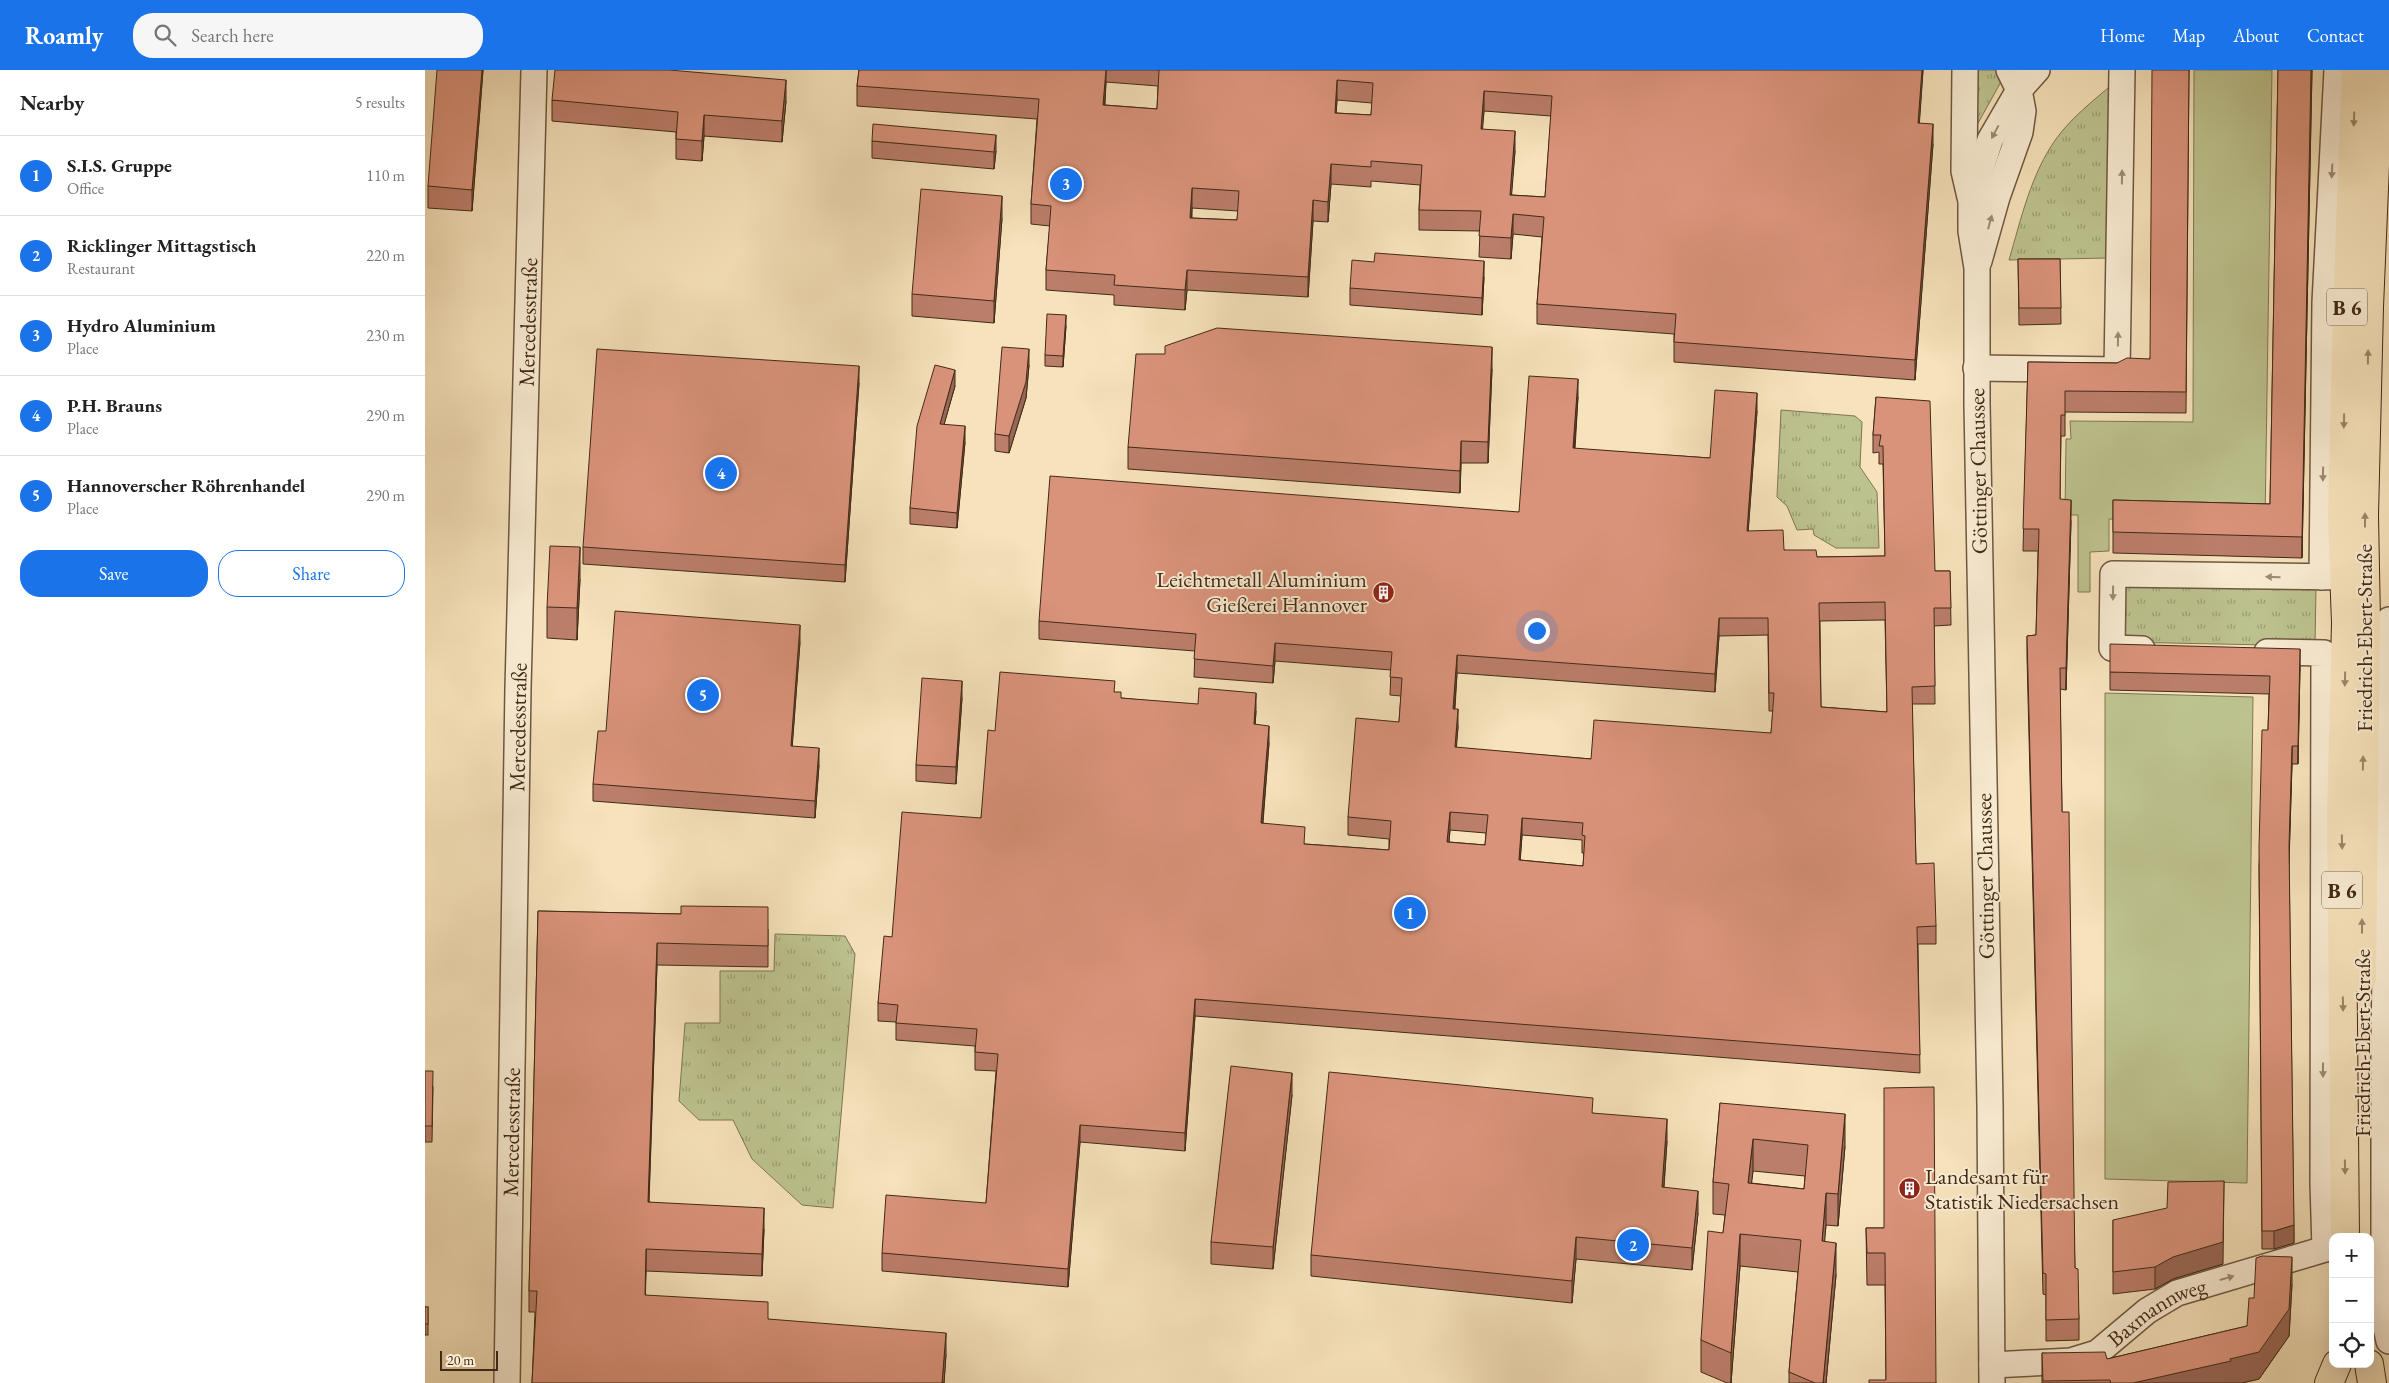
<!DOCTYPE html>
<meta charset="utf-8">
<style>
body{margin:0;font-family:"EB Garamond",serif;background:#f6f6f6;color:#222}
.controls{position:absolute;right:15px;bottom:15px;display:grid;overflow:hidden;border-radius:10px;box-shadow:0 5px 20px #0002}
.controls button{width:45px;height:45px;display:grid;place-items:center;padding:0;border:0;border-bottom:1px solid #e0e0e0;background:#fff;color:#222;font:25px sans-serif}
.scale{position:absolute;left:15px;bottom:12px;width:58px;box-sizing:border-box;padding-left:5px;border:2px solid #422a17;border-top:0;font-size:14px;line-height:18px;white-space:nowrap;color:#422a17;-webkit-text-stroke:4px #f9ecd3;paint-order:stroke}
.you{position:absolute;left:1111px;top:560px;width:18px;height:18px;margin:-12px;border:4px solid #fff;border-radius:50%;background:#1a73e8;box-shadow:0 0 0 8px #1a73e833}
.badge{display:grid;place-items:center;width:32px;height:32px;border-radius:50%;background:#1a73e8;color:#fff;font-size:16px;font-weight:700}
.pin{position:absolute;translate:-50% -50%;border:2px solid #fff;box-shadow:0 1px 5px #0006}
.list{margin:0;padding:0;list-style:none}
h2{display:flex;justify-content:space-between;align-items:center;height:65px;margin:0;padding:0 20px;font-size:21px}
h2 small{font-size:16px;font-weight:400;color:#767676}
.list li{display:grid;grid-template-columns:32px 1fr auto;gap:15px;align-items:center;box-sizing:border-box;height:80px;padding:0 20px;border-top:1px solid #e0e0e0}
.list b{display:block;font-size:19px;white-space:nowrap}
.list p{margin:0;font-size:16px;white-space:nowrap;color:#767676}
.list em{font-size:16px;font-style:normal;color:#767676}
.actions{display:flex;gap:10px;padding:15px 20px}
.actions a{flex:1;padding:11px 0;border:1px solid #1a73e8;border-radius:20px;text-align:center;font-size:18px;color:#1a73e8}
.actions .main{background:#1a73e8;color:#fff}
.icon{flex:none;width:28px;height:28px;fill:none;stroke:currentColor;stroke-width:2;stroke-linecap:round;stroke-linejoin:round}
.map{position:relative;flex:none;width:1964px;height:1313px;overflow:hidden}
header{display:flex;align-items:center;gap:30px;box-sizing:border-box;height:70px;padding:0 25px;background:#1a73e8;color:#fff}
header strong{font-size:24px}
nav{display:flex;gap:28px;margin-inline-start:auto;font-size:18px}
.search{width:350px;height:45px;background:#f6f6f6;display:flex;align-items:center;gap:12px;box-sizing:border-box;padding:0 18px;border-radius:20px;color:#767676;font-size:19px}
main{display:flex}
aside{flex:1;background:#fff}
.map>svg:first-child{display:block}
</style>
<header>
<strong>Roamly</strong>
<div class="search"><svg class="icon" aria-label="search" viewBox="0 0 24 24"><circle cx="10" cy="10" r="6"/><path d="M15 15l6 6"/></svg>Search here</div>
<nav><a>Home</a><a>Map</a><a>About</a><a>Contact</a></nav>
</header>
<main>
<aside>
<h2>Nearby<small>5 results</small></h2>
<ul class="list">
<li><span class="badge">1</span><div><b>S.I.S. Gruppe</b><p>Office</p></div><em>110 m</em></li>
<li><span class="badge">2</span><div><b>Ricklinger Mittagstisch</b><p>Restaurant</p></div><em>220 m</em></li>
<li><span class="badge">3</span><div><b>Hydro Aluminium</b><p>Place</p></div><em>230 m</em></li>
<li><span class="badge">4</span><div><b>P.H. Brauns</b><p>Place</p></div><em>290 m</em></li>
<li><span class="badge">5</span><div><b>Hannoverscher Röhrenhandel</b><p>Place</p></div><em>290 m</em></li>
</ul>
<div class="actions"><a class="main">Save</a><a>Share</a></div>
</aside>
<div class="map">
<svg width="1964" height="1313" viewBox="0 0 1964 1313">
<defs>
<pattern id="grass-tufts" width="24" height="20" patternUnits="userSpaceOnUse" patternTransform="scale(1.25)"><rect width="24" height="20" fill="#bdc38f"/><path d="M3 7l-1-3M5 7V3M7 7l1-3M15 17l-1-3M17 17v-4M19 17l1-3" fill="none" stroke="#9b9f74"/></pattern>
</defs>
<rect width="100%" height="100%" fill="#f6e2bb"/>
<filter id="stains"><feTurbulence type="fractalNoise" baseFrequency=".004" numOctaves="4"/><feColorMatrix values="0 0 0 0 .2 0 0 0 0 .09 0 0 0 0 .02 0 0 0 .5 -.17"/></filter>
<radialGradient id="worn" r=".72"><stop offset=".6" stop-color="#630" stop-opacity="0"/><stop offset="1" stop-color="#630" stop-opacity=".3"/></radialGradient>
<g fill="url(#grass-tufts)" stroke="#807653">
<path d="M 1546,0 L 1571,0 L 1577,10 L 1552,55 L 1545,50 Z"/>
<path d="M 1689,13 L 1684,188 L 1584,190 C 1596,149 1606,104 1631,69 C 1647,47 1669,30 1689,13 Z"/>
<path d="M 1356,340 L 1430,346 L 1437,352 L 1435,397 L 1452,422 L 1454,478 L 1411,478 L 1389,465 L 1388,459 L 1372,460 L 1362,436 L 1352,427 Z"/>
<path d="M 1695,512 L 1891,516 L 1890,576 L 1695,572 Z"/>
<path d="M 350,864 L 420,866 L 430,884 L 408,1138 L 377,1135 L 327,1089 L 308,1050 L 274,1050 L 254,1031 L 260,953 L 295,953 L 295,901 L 349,901 Z"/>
</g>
<g fill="#bdc38f" stroke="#807653">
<path d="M 1769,0 L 1847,0 L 1840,453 L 1684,449 L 1684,481 L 1665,482 L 1665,522 L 1653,522 L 1653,445 L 1640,445 L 1641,369 L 1646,369 L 1645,351 L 1768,352 Z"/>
<path d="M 1680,623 L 1828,627 L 1822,1113 L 1680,1109 Z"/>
</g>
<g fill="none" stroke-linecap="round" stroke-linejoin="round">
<defs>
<g id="minor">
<path d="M 1540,0 L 1539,101 L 1545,127"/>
<path d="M 1554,191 L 1572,127 L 1595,62 L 1598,41 L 1594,20 L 1584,0"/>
<path d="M 1551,298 L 1692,300 L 1697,0"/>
<path d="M 1897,507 L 1900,233 L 1912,0"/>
<path d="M 1964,550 L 1959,983 L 1959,1249 L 1964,1271"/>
<path d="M 1717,579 L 1687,578 L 1688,504 L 1921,507"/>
<path d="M 1842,582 L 1899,583 L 1898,1113 L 1900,1179"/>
<path id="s1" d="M 1567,1295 L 1646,1291 L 1672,1283 L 1722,1241 L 1752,1223 L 1900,1179"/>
<path id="s2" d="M 82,1313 L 93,618 L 109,0"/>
<path d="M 1567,1313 L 1565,1035 L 1552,334 L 1552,198 L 1546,161 L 1546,130 L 1565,70 L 1594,20 L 1612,0"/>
</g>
<g id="major">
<path d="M 1937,908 L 1941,551 L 1939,446 L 1944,237 L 1954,0"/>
<path d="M 1920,1167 L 1916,745 L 1921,553 L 1917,446 L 1922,236 L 1931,0"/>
<path d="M 1944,1294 L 1947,1313"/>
<path d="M 1904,1313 L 1912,1294"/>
</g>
</defs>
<use href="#minor" stroke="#6f5840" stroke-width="28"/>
<use href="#major" stroke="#422a17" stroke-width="30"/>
<use href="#minor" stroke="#f9ecd3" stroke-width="25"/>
<use href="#major" stroke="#f6e2bb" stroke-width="28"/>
</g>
<g fill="#bb7e6a" stroke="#422a17" fill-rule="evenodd">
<path d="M 58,0 L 47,141 L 3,138 L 3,116 Z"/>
<path d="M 434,0 L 1498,0 L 1494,54 L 1508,74 L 1490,310 L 1249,292 L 1249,264 L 1112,254 L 1112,234 L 1117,167 L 1088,164 L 1086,189 L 1054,187 L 1055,161 L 994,160 L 994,140 L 995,115 L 946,111 L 946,117 L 906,114 L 903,152 L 888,151 L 883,227 L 762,220 L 760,240 L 689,235 L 689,225 L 621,220 L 621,200 L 625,156 L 606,154 L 606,134 L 612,49 L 432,36 L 432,16 ZM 681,12 L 733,16 L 732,39 L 680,35 ZM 912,30 L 947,33 L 946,45 L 911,43 ZM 1059,41 L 1126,46 L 1120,127 L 1086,125 L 1090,81 L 1057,59 ZM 767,138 L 813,141 L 812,150 L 767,148 Z"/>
<path d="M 1764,0 L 1761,343 L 1640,342 L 1640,366 L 1636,366 L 1635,429 L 1646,451 L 1641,620 L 1635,619 L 1637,742 L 1650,1198 L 1654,1249 L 1654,1270 L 1621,1271 L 1621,1225 L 1618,1224 L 1602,587 L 1602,566 L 1611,565 L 1613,481 L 1598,481 L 1603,292 L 1692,293 L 1725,289 Z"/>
<path d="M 1853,0 L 1887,0 L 1877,488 L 1688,483 L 1688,430 L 1845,434 Z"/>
<path d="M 127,30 L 361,31 L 357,72 L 279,66 L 277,91 L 251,89 L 251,62 L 127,51 Z"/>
<path d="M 447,71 L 571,81 L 569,99 L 447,88 Z"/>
<path d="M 577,148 L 569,253 L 487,246 L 487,224 Z"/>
<path d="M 1593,189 L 1635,189 L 1636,254 L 1594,255 Z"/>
<path d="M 1059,207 L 1057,245 L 925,235 L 925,218 Z"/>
<path d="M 641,256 L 638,297 L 620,296 L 620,285 Z"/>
<path d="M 604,295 L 601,328 L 584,383 L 570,381 L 570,364 Z"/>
<path d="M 1067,299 L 1063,393 L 1036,393 L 1035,423 L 703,399 L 703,377 Z"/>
<path d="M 434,313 L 420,512 L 158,494 L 158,477 Z"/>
<path d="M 530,316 L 519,354 L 540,372 L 532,458 L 485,454 L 485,438 Z"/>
<path d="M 1153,327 L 1150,379 L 1285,388 L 1332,341 L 1323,461 L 1359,480 L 1392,487 L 1460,486 L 1458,394 L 1454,394 L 1454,382 L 1448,383 L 1448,365 L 1451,327 L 1510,501 L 1525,501 L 1526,555 L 1509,556 L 1510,634 L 1487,634 L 1491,794 L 1511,856 L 1511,874 L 1493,874 L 1495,1003 L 770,946 L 760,1081 L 655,1072 L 643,1217 L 457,1201 L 457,1183 L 561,1133 L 571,1001 L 550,1000 L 550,976 L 471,970 L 471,952 L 453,951 L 453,933 L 467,867 L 556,748 L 570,661 L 690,622 L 696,628 L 831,641 L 830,655 L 844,673 L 838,753 L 880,774 L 964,780 L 964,769 L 923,765 L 923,747 L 974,652 L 976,626 L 965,625 L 966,600 L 850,591 L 848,613 L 769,607 L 770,581 L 614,569 L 614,551 L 1094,442 ZM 1460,550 L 1462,642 L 1396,637 L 1395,551 ZM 1343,565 L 1344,641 L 1348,641 L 1346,663 L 1166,689 L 1031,678 L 1033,657 L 1030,639 L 1032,603 L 1290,622 L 1294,566 ZM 1025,760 L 1061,763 L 1060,775 L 1024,772 ZM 1097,765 L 1157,770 L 1157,783 L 1159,783 L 1158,796 L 1095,790 Z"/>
<path d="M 155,509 L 152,570 L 122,568 L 122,537 Z"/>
<path d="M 375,572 L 367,676 L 394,695 L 390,748 L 168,731 L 168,714 Z"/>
<path d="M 1875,597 L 1873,694 L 1867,694 L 1864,789 L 1869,1173 L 1849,1179 L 1837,1179 L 1834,796 L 1843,660 L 1844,624 L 1685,620 L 1685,602 Z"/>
<path d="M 537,628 L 531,714 L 491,711 L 491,695 Z"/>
<path d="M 113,841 L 256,844 L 343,859 L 343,897 L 232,895 L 224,1132 L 339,1159 L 337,1206 L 221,1201 L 220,1225 L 521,1284 L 519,1313 L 107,1313 L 110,1242 L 104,1242 L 104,1221 Z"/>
<path d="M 0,1001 L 8,1017 L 7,1072 L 0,1072 Z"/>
<path d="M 867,1025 L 848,1199 L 786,1194 L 786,1172 Z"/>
<path d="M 1295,1033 L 1420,1076 L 1413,1156 L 1401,1155 L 1399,1172 L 1411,1205 L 1401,1313 L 1364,1313 L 1364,1302 L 1373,1202 L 1315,1196 L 1306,1313 L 1302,1313 L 1276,1302 L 1276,1270 L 1298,1163 L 1300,1145 L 1288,1144 L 1288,1112 ZM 1328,1101 L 1380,1106 L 1379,1119 L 1326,1113 Z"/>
<path d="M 1168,1043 L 1242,1071 L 1239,1118 L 1273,1143 L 1267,1200 L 1151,1189 L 1147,1233 L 886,1206 L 886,1185 Z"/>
<path d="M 1688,1150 L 1798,1194 L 1748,1209 L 1730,1219 L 1688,1224 Z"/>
<path d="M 1441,1158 L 1459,1158 L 1511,1313 L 1461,1310 L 1460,1215 L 1442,1215 Z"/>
<path d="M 1867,1214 L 1864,1266 L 1834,1309 L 1817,1313 L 1617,1313 L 1617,1283 L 1682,1289 L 1822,1256 Z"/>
<rect x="0" y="1237" width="3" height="28"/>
</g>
<g fill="#996756" stroke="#422a17">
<path d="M 57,0 L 58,0 L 47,141 L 47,120 Z"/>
<path d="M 681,0 L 681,12 L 678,55 L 678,35 Z"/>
<path d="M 1497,0 L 1498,0 L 1493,74 L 1493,53 Z"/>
<path d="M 1886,0 L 1887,0 L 1877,488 L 1877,467 Z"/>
<path d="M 361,10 L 361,31 L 357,72 L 357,51 Z"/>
<path d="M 912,10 L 912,30 L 910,63 L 910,43 Z"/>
<path d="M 1059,21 L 1059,41 L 1056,79 L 1056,59 Z"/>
<path d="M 279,45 L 279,66 L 277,91 L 277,71 Z"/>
<path d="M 1508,54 L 1508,74 L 1490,310 L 1490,290 Z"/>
<path d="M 1090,61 L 1090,81 L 1085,146 L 1085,125 Z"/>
<path d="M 571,65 L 571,81 L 569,99 L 569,82 Z"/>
<path d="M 906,94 L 906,114 L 903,152 L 903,132 Z"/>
<path d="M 767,118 L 767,138 L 765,168 L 765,148 Z"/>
<path d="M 577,126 L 577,148 L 569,253 L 569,231 Z"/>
<path d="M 888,130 L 888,151 L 883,227 L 883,207 Z"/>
<path d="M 1088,144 L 1088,164 L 1086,189 L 1086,168 Z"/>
<path d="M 1059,191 L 1059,207 L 1057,245 L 1057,228 Z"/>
<path d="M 762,200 L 762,220 L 760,240 L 760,220 Z"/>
<path d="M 641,245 L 641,256 L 638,297 L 638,286 Z"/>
<path d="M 1067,277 L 1067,299 L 1063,393 L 1063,372 Z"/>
<path d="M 604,279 L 604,295 L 601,328 L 584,383 L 584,366 Z"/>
<path d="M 434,296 L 434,313 L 420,512 L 420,495 Z"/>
<path d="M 530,300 L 530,316 L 515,369 L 515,354 Z"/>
<path d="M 1153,309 L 1153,327 L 1148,396 L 1148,378 Z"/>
<path d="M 1332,323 L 1332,341 L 1322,478 L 1322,461 Z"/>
<path d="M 540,356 L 540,372 L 532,458 L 532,443 Z"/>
<path d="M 1036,371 L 1036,393 L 1035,423 L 1035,401 Z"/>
<path d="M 1646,430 L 1646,451 L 1641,620 L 1641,598 Z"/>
<path d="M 155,477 L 155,509 L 152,570 L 152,538 Z"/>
<path d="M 1294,548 L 1294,566 L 1290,622 L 1290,604 Z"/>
<path d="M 375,555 L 375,572 L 366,693 L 366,676 Z"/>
<path d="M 850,573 L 850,591 L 848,613 L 848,596 Z"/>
<path d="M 1875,579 L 1875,597 L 1873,694 L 1873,676 Z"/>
<path d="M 1032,585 L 1032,603 L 1028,657 L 1028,639 Z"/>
<path d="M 537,611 L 537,628 L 531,714 L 531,697 Z"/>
<path d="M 831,623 L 831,641 L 829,672 L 829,654 Z"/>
<path d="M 1033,639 L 1033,657 L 1030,695 L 1030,677 Z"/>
<path d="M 844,656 L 844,673 L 836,771 L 836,753 Z"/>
<path d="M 1867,676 L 1867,694 L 1864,794 L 1864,776 Z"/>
<path d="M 394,678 L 394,695 L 390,748 L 390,731 Z"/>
<path d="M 1025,742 L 1025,760 L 1022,790 L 1022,772 Z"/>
<path d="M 1097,748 L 1097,765 L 1094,808 L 1094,790 Z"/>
<path d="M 232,873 L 232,895 L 223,1154 L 223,1132 Z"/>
<path d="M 770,929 L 770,946 L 760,1081 L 760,1063 Z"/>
<path d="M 867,1003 L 867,1025 L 848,1199 L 848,1177 Z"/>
<path d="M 1420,1044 L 1420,1076 L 1413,1156 L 1413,1124 Z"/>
<path d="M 1242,1049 L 1242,1071 L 1237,1139 L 1237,1117 Z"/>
<path d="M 655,1055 L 655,1072 L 643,1217 L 643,1199 Z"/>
<path d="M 1328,1069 L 1328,1101 L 1323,1145 L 1323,1113 Z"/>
<path d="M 1799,1111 L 1798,1194 L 1748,1209 L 1730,1219 L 1730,1197 Z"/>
<path d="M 1273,1121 L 1273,1143 L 1267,1200 L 1267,1178 Z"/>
<path d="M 1401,1123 L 1401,1155 L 1397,1203 L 1397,1171 Z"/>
<path d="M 339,1138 L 339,1159 L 337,1206 L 337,1184 Z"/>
<path d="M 1869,1155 L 1869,1173 L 1849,1179 L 1849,1161 Z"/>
<path d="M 1315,1164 L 1315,1196 L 1306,1313 L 1306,1283 Z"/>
<path d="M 1151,1167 L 1151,1189 L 1147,1233 L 1147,1211 Z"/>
<path d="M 1411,1173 L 1411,1205 L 1401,1313 L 1398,1313 Z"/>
<path d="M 221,1179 L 221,1201 L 220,1246 L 220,1225 Z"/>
<path d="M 1867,1187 L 1867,1214 L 1864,1266 L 1834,1309 L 1817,1313 L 1708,1313 L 1805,1289 Z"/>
<path d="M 521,1263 L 521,1284 L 519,1313 L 517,1313 Z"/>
</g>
<g fill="#da937b" stroke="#422a17" fill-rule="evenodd">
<path d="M 12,0 L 57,0 L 47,120 L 3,116 Z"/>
<path d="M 130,0 L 244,0 L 361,10 L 357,51 L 279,45 L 277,71 L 251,69 L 253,42 L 127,30 Z"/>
<path d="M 434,0 L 681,0 L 678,35 L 732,39 L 734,0 L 1497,0 L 1493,53 L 1508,54 L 1490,290 L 1249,272 L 1251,244 L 1112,234 L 1119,147 L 1088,144 L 1086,168 L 1054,166 L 1056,141 L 994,140 L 997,95 L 946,91 L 946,97 L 906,94 L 903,132 L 888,130 L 883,207 L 762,200 L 760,220 L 689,215 L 690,205 L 621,200 L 626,136 L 606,134 L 614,29 L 432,16 ZM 912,10 L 948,13 L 946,45 L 910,43 ZM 1059,21 L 1127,26 L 1120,127 L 1085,125 L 1090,61 L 1056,59 ZM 767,118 L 814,121 L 812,150 L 765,148 Z"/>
<path d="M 1727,0 L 1764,0 L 1761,322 L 1640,321 L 1640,345 L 1636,345 L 1635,429 L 1646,430 L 1641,598 L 1635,598 L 1637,742 L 1644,742 L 1650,1198 L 1653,1199 L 1654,1249 L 1621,1250 L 1621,1204 L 1618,1203 L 1602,566 L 1611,565 L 1614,459 L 1598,459 L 1603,292 L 1692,293 L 1702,288 L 1725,289 Z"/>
<path d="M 1853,0 L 1886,0 L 1877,467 L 1688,462 L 1688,430 L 1845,434 Z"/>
<path d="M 448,54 L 571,65 L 569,82 L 447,71 Z"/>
<path d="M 496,119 L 577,126 L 569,231 L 487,224 Z"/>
<path d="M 950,183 L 1059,191 L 1057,228 L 925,218 L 927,190 L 949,192 Z"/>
<path d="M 1593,189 L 1635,189 L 1636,238 L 1594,238 Z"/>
<path d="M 622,244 L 641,245 L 638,286 L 620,285 Z"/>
<path d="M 792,258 L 1067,277 L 1063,372 L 1036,371 L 1035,401 L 703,377 L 711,284 L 740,284 L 740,276 Z"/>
<path d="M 577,277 L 604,279 L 601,312 L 584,366 L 570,364 Z"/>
<path d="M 172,279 L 434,296 L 420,495 L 158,477 Z"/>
<path d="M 510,295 L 530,300 L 515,354 L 540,356 L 532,443 L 485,438 L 492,356 Z"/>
<path d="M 1104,306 L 1153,309 L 1148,378 L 1285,388 L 1290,320 L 1332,323 L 1322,461 L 1358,460 L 1359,480 L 1391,480 L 1392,487 L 1460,486 L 1458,376 L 1454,376 L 1456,365 L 1448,365 L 1451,327 L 1505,331 L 1510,501 L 1525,501 L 1526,538 L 1509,538 L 1510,616 L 1487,617 L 1491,794 L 1509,793 L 1511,856 L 1492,857 L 1495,985 L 770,929 L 760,1063 L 655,1055 L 643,1199 L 457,1183 L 461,1125 L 561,1133 L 573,984 L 550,982 L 552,959 L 471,953 L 473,935 L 453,933 L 459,866 L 467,867 L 477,742 L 556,748 L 563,660 L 570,661 L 575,602 L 690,611 L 689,622 L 696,622 L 696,628 L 773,634 L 774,618 L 831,623 L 829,654 L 844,656 L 836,753 L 880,757 L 879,774 L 964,780 L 966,751 L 923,747 L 931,648 L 974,652 L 977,608 L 965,607 L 967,582 L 850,573 L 848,596 L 769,589 L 771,564 L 614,551 L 625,406 L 1094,442 ZM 1460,532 L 1462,642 L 1396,637 L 1394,533 ZM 1294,548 L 1343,548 L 1344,623 L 1349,623 L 1346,663 L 1169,650 L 1166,689 L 1030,677 L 1033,639 L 1028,639 L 1032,585 L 1290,604 ZM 1025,742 L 1063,745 L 1060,775 L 1022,772 ZM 1097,748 L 1158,753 L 1157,765 L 1160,766 L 1158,796 L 1094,790 Z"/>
<path d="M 125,476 L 155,477 L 152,538 L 122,537 Z"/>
<path d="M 190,541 L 375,555 L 366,676 L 394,678 L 390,731 L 168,714 L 173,661 L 181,661 Z"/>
<path d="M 1685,574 L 1875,579 L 1873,676 L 1867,676 L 1864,776 L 1869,1155 L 1849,1161 L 1837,1161 L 1834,778 L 1837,660 L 1843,660 L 1845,606 L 1685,602 Z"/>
<path d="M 497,608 L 537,611 L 531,697 L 491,695 Z"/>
<path d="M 256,836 L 343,837 L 343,876 L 232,873 L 223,1132 L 339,1138 L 337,1184 L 221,1179 L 220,1225 L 343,1232 L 343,1249 L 521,1263 L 517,1313 L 107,1313 L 112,1221 L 104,1221 L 113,841 L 256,844 Z"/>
<path d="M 806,996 L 867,1003 L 848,1177 L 786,1172 Z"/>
<path d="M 0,1001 L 8,1001 L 7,1056 L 0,1056 Z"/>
<path d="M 904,1002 L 1168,1028 L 1167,1043 L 1242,1049 L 1237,1117 L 1273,1121 L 1267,1178 L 1151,1167 L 1147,1211 L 886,1185 Z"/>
<path d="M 1509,1017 L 1511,1313 L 1444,1313 L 1444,1310 L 1461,1310 L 1460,1183 L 1442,1183 L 1441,1158 L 1459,1158 L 1459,1018 Z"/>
<path d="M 1295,1033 L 1420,1044 L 1413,1124 L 1401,1123 L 1397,1171 L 1411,1173 L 1398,1313 L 1390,1313 L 1364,1302 L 1376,1170 L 1315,1164 L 1306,1283 L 1276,1270 L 1283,1161 L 1298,1163 L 1304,1114 L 1288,1112 ZM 1328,1069 L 1383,1075 L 1379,1119 L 1323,1113 Z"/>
<path d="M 1799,1111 L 1798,1172 L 1748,1187 L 1730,1197 L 1688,1202 L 1688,1150 L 1742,1138 L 1743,1112 Z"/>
<path d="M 1837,1186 L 1867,1187 L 1864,1239 L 1834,1282 L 1805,1289 L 1806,1291 L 1708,1313 L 1686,1313 L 1685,1310 L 1618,1311 L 1617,1283 L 1680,1282 L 1682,1289 L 1822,1256 L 1824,1228 L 1829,1228 L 1831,1188 Z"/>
<rect x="0" y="1237" width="3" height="17"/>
</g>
<defs><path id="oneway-solid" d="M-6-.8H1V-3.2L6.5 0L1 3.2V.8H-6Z" transform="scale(1.25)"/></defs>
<g fill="#9c8669">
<use href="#oneway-solid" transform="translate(1929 49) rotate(92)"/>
<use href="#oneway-solid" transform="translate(1943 287) rotate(-89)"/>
<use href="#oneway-solid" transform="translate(1919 351) rotate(91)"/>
<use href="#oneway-solid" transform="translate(1940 450) rotate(-90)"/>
<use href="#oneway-solid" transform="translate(1920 609) rotate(91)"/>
<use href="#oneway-solid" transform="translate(1938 693) rotate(-89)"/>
<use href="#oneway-solid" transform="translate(1917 772) rotate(89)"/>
<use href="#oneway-solid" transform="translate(1937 856) rotate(-90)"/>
<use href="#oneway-solid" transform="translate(1918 934) rotate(89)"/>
<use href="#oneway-solid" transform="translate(1920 1097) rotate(89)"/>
</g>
<g fill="#9e8b75">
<use href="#oneway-solid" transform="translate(1570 62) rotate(118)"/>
<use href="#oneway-solid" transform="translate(1907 101) rotate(93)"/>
<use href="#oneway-solid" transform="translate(1697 107) rotate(-89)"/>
<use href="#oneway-solid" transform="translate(1565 152) rotate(-75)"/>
<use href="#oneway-solid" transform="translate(1693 269) rotate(-89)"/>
<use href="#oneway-solid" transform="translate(1898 404) rotate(91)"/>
<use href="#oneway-solid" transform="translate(1848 507) rotate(-179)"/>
<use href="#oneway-solid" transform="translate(1688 523) rotate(91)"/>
<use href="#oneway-solid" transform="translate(1898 1000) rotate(90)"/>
<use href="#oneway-solid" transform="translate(1802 1208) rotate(-16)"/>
</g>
<defs>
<symbol id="building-disc" viewBox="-11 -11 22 22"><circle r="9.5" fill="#8f2418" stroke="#f9ecd3"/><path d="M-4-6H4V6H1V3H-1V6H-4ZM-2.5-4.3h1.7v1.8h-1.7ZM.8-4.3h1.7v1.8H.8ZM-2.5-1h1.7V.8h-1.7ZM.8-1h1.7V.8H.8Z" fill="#fff"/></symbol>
</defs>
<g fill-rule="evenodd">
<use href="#building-disc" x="946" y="510" width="25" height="25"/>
<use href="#building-disc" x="1472" y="1106" width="25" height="25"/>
</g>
<g text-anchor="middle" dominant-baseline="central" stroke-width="4" stroke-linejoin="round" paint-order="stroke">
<g fill="#f9ecd3" stroke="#79644f" stroke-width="1">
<rect x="1902" y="218.5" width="40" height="37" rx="4"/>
<rect x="1897" y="801.5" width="40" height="37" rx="4"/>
</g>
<g font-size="21" font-weight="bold" fill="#422a17">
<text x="1922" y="237">B 6</text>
<text x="1917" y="820">B 6</text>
</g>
<g font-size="22" fill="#422a17" stroke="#f9ecd3">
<text stroke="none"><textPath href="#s2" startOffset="1061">Mercedesstraße</textPath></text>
<text transform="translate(1553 401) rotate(-91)">Göttinger Chaussee</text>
<text transform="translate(1939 568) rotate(-90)">Friedrich-Ebert-Straße</text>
<text stroke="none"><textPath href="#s2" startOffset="656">Mercedesstraße</textPath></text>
<text transform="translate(1560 806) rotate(-91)">Göttinger Chaussee</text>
<text transform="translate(1937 973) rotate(-90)">Friedrich-Ebert-Straße</text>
<text stroke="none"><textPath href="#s2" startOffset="251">Mercedesstraße</textPath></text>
<text stroke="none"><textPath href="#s1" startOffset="180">Baxmannweg</textPath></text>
</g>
<g font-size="22" fill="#422a17" stroke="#f9ecd3" text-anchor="end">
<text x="942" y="509">Leichtmetall Aluminium<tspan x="942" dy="25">Gießerei Hannover</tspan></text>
<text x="1500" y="1106" text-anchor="start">Landesamt für<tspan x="1500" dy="25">Statistik Niedersachsen</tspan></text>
</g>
</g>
<rect width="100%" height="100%" filter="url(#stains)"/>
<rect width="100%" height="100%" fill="url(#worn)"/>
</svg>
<div class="controls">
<button>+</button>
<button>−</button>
<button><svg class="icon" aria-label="locate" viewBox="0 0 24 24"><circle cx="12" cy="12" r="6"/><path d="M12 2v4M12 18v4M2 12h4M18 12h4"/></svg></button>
</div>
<div class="scale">20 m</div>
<div class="you"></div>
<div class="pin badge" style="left:985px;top:843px">1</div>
<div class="pin badge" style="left:1208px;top:1175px">2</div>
<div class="pin badge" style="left:641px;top:114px">3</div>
<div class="pin badge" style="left:296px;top:403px">4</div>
<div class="pin badge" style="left:278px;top:625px">5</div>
</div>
</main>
